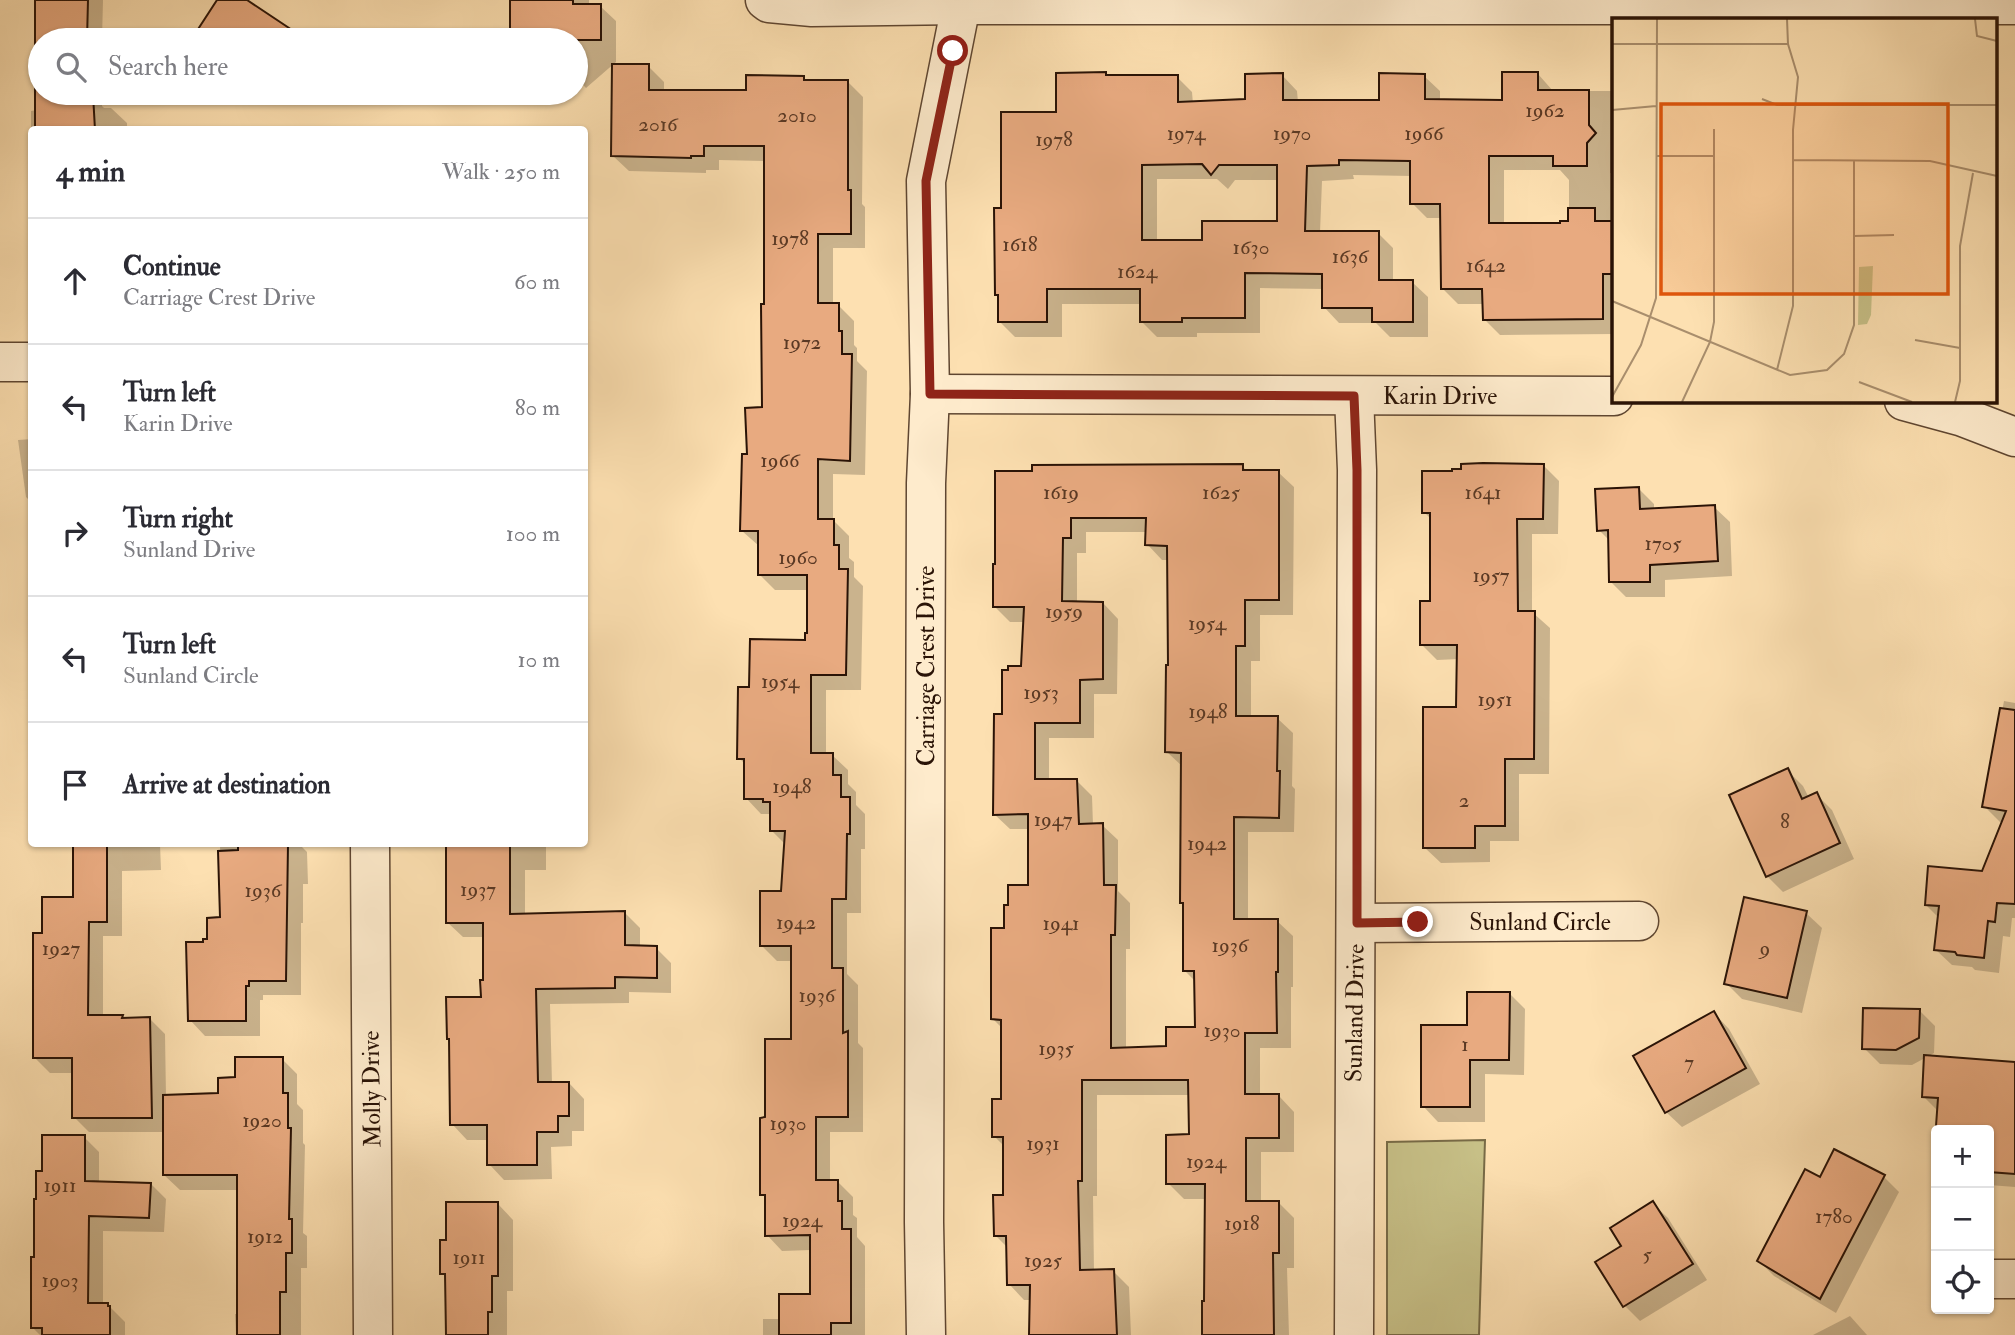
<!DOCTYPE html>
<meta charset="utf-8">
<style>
body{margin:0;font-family:"IM FELL Double Pica",serif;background:#f2f2f3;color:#2b2b33}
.controls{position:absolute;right:21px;bottom:21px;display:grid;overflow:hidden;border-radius:7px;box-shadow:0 2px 5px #0004}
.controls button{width:63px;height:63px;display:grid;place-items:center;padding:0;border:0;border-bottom:2px solid #e1e1e2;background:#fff;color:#2b2b33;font:35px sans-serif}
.stop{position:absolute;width:21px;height:21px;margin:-16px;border:5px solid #8f2418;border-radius:50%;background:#fff}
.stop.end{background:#8f2418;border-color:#fff;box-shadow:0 2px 7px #0008}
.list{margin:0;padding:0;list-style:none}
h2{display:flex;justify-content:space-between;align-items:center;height:91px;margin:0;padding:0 28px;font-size:30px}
h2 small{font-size:23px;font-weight:400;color:#7c7c81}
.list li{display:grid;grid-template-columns:46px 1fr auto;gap:21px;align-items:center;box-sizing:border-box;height:126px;padding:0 28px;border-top:2px solid #e1e1e2}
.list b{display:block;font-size:26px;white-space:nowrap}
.list p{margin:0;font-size:23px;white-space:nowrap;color:#7c7c81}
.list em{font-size:23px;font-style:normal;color:#7c7c81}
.icon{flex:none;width:38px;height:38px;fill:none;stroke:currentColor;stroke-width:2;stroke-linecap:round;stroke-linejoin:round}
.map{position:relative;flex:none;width:2015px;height:1335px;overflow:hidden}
.search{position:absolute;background:#fff;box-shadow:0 2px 5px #0004;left:28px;top:28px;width:560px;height:77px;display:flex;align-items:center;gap:18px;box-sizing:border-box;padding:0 24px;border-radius:38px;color:#7c7c81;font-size:26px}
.panel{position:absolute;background:#fff;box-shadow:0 2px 5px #0004;left:28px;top:126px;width:560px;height:721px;border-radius:7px}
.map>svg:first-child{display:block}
</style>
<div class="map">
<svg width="2015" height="1335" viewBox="0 0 2015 1335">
<rect width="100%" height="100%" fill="#fde0b1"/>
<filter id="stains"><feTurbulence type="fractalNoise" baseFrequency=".00286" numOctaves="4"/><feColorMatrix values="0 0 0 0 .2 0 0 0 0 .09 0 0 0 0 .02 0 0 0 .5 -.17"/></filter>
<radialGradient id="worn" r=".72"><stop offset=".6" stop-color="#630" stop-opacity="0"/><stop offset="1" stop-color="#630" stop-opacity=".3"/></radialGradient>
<path fill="#c7c087" stroke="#786a46" stroke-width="2" d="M 1485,1140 L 1479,1335 L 1387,1335 L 1387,1142 Z"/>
<g fill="#0003" fill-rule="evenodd">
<path d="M 35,0 L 103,0 L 102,40 L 40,40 L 40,93 L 102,93 L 102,106 L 104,108 L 111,108 L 127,123 L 127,130 L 32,130 L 31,150 L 31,111 L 37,110 Z"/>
<path d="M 511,0 L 589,0 L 589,6 L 600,6 L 616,21 L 616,62 L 586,88 L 576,77 L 576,40 L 511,40 Z"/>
<path d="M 648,66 L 664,82 L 664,92 L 748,92 L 804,78 L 808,82 L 848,82 L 863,97 L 862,204 L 865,207 L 865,248 L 833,248 L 833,305 L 838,305 L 854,321 L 854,345 L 857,348 L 857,361 L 867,371 L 865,475 L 833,474 L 833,520 L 849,536 L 849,558 L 854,562 L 854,577 L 863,586 L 861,690 L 826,690 L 826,755 L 832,755 L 848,770 L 848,784 L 856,792 L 856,805 L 865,814 L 865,849 L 861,849 L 861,913 L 847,913 L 847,974 L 858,985 L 858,1043 L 863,1048 L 863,1132 L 830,1132 L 830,1182 L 838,1182 L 853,1197 L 853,1215 L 857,1218 L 857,1237 L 865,1246 L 865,1335 L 763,1335 L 763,1319 L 781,1319 L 811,1295 L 811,1250 L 782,1251 L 767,1235 L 767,1199 L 762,1194 L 766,1119 L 793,1041 L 793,961 L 777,961 L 761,945 L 783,893 L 786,845 L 772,831 L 772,814 L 761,814 L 746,798 L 746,765 L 739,758 L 751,689 L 807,642 L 809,590 L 775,590 L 759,574 L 759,546 L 742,531 L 749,456 L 764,409 L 766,306 L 765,161 L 719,160 L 719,170 L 706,170 L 706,173 L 629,171 L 613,156 Z"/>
<path d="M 1105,74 L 1108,77 L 1177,77 L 1192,92 L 1193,104 L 1247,101 L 1282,75 L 1297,91 L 1298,102 L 1380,102 L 1424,76 L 1440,91 L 1440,101 L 1504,101 L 1538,74 L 1553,91 L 1614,91 L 1614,173 L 1610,173 L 1610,223 L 1614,223 L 1614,334 L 1500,335 L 1484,319 L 1484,304 L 1458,304 L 1442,288 L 1442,218 L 1427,218 L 1412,203 L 1412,176 L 1353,175 L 1354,179 L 1322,181 L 1320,233 L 1378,233 L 1393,248 L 1393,282 L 1412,282 L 1428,297 L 1428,337 L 1390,337 L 1376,323 L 1339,323 L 1324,307 L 1324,289 L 1260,288 L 1260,333 L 1197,333 L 1197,337 L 1157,337 L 1142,322 L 1142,304 L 1062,304 L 1062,337 L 1015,337 L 1000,322 L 1000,297 L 996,294 L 1003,210 L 1057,114 ZM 1504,170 L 1560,170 L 1569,180 L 1569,223 L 1562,225 L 1504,225 ZM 1157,179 L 1217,179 L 1228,189 L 1235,180 L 1279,180 L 1279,223 L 1204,241 L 1157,241 Z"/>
<path d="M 32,439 L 32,503 L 26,497 L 18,440 Z"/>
<path d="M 1543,465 L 1559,481 L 1558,534 L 1532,534 L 1532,612 L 1550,628 L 1549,774 L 1519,774 L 1519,841 L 1490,841 L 1490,862 L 1441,863 L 1425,848 L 1457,709 L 1459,659 L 1437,660 L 1421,644 L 1432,603 L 1432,520 L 1424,512 L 1454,473 Z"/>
<path d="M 1242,466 L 1248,472 L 1278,472 L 1294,487 L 1293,615 L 1260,615 L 1260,661 L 1251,661 L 1251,718 L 1277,718 L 1293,733 L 1292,786 L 1295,789 L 1294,832 L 1248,832 L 1248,920 L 1277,921 L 1293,936 L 1293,987 L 1291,987 L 1291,1048 L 1260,1048 L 1260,1096 L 1279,1096 L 1294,1112 L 1294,1152 L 1261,1152 L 1261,1202 L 1278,1202 L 1294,1218 L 1294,1268 L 1287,1268 L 1289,1335 L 1204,1335 L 1206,1303 L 1206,1199 L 1184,1199 L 1168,1183 L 1191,1136 L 1190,1095 L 1097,1095 L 1097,1196 L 1093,1196 L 1094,1272 L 1113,1271 L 1129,1287 L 1131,1335 L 1031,1335 L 1031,1300 L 1024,1300 L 1009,1284 L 1008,1248 L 995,1235 L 1005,1197 L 1005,1147 L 994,1136 L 1002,1101 L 1002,1028 L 993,1019 L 1006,930 L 1030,887 L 1030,829 L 1010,829 L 994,814 L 1003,716 L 1023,668 L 1025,622 L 1010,622 L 994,606 L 997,566 L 997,473 ZM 1086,532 L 1147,532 L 1147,544 L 1162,560 L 1169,560 L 1167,752 L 1183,767 L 1181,902 L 1185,906 L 1185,971 L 1196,982 L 1197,1029 L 1168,1048 L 1126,1050 L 1126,949 L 1130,949 L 1130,903 L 1118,891 L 1118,840 L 1102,825 L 1093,825 L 1092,796 L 1076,780 L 1049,780 L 1049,738 L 1094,738 L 1094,694 L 1117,694 L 1118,619 L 1103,603 L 1077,603 L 1077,553 L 1086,553 Z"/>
<path d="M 1639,489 L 1654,504 L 1654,510 L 1714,507 L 1730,522 L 1732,576 L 1665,580 L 1665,597 L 1626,597 L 1611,582 L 1610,541 L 1599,530 Z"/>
<path d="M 31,560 L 32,560 L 32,632 L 31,631 Z"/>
<path d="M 2004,701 L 2015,703 L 2015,918 L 2012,918 L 2010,937 L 2003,936 L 1999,973 L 1975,970 L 1972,967 L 1952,965 L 1936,950 L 1939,918 L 1926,905 L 1983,873 L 2003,822 L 2000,822 L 1984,806 Z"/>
<path d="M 1788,771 L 1803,786 L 1809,798 L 1817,795 L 1832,810 L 1854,859 L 1783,892 L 1767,876 Z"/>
<path d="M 74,844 L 299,844 L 307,852 L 308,884 L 303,884 L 303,923 L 301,923 L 301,995 L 263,995 L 263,1000 L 260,1000 L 260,1036 L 205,1036 L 190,1020 L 209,941 L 221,919 L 220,844 L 160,844 L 161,870 L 122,871 L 122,936 L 103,936 L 103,1016 L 122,1016 L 125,1019 L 150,1019 L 165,1034 L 166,1097 L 220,1095 L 237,1079 L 282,1059 L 297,1074 L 297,1104 L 303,1110 L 303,1143 L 305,1145 L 303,1233 L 307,1236 L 307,1268 L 301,1268 L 301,1335 L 236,1335 L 235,1314 L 238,1314 L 239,1190 L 180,1190 L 164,1175 L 164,1132 L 89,1132 L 74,1117 L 74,1073 L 50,1073 L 35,1058 L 44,935 L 75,899 Z"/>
<path d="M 448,844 L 546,844 L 546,870 L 525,870 L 525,915 L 624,912 L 640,928 L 640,947 L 656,948 L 671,963 L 671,993 L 629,992 L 629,1003 L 550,1004 L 552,1084 L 569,1083 L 584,1099 L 584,1131 L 572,1131 L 572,1146 L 551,1147 L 552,1179 L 504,1180 L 489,1164 L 489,1140 L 467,1140 L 452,1124 L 482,998 L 485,981 L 485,937 L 463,937 L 447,922 Z"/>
<path d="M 1806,913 L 1822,928 L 1802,1013 L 1742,999 L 1726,983 Z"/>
<path d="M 1509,993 L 1525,1009 L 1524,1075 L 1485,1074 L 1485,1122 L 1438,1122 L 1423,1106 L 1469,1027 Z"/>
<path d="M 1920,1011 L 1935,1026 L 1934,1053 L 1927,1057 L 2015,1063 L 2015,1187 L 1989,1185 L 1989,1130 L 1938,1130 L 1939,1112 L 1924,1097 L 1925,1058 L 1912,1065 L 1880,1064 L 1864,1048 Z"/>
<path d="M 1714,1013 L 1729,1029 L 1760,1084 L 1682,1127 L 1666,1112 Z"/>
<path d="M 84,1137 L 99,1152 L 99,1183 L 151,1184 L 166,1199 L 164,1232 L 103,1231 L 103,1304 L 107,1304 L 125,1322 L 125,1335 L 40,1335 L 33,1328 L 38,1201 L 44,1173 Z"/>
<path d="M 1884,1177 L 1899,1192 L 1836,1313 L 1774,1276 L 1759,1261 Z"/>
<path d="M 1652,1203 L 1668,1218 L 1707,1280 L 1640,1321 L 1625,1306 L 1623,1246 Z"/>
<path d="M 498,1204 L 513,1220 L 513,1291 L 507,1291 L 507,1335 L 447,1335 L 446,1277 L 442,1273 L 447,1242 Z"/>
<path d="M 1850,1316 L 1867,1335 L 1813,1335 Z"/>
</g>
<g fill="#e8aa80" stroke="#2a1306" stroke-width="2" fill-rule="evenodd">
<path d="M 35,0 L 88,0 L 87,40 L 40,40 L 40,93 L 93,94 L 95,130 L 35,130 Z"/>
<path d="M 217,0 L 247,0 L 307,40 L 191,40 Z"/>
<path d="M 510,0 L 573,0 L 573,4 L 601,4 L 601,40 L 510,40 Z"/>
<path d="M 612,64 L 649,64 L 649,90 L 746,90 L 746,75 L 804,76 L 804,80 L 848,80 L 848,190 L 851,190 L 851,234 L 818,234 L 818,303 L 839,303 L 839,331 L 842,331 L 842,354 L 852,354 L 850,461 L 818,459 L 818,519 L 834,519 L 834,545 L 839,545 L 839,569 L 848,569 L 846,675 L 811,675 L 811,753 L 833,753 L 833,775 L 841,775 L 841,797 L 850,797 L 850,834 L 847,834 L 846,899 L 832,899 L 832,968 L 843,968 L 843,1033 L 848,1031 L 848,1117 L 816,1117 L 816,1180 L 838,1180 L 838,1201 L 842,1201 L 842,1229 L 851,1229 L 851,1323 L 831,1323 L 831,1335 L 779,1335 L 779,1294 L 810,1294 L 810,1235 L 765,1236 L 765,1195 L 760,1195 L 760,1118 L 765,1117 L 765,1039 L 791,1039 L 791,946 L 760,946 L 760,891 L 781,891 L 785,831 L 770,831 L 770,802 L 763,802 L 763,799 L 744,799 L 744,759 L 737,759 L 738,687 L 749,687 L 750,639 L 805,640 L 805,633 L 807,633 L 807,575 L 758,575 L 758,531 L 740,531 L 742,454 L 747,454 L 745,408 L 762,407 L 761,304 L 764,304 L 764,146 L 704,146 L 704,156 L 691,156 L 691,158 L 611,156 Z"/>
<path d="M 1106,72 L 1106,75 L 1178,75 L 1178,102 L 1245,99 L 1245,74 L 1283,73 L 1283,100 L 1379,100 L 1379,73 L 1425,74 L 1425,99 L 1502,100 L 1502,72 L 1538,72 L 1538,90 L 1589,90 L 1589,125 L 1596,133 L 1587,143 L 1587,166 L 1553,166 L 1553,156 L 1489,156 L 1489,223 L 1560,223 L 1560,221 L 1568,221 L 1568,208 L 1595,208 L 1595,221 L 1614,221 L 1614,274 L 1603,274 L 1603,319 L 1483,320 L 1482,289 L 1441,289 L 1440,204 L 1410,204 L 1410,161 L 1339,160 L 1339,165 L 1307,166 L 1305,231 L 1379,231 L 1379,280 L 1413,280 L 1413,322 L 1372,322 L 1372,308 L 1322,308 L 1322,274 L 1245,273 L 1245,318 L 1182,318 L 1182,322 L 1140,322 L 1140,289 L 1047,289 L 1047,322 L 998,322 L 998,295 L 995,295 L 994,208 L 1001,208 L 1001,112 L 1056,112 L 1056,73 ZM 1202,164 L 1211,175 L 1219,165 L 1277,165 L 1277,221 L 1202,221 L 1202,240 L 1142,240 L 1142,165 Z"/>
<path d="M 1483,463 L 1544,464 L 1543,519 L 1517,519 L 1518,611 L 1535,611 L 1534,759 L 1505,759 L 1505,826 L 1475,826 L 1475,848 L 1423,848 L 1423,707 L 1456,707 L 1457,645 L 1420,645 L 1420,601 L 1430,601 L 1430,513 L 1422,513 L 1422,471 L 1452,471 L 1452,469 L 1461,469 L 1461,464 Z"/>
<path d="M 1243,464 L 1243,470 L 1279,470 L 1279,600 L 1245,600 L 1245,646 L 1236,646 L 1236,716 L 1278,716 L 1277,771 L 1280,771 L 1279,818 L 1234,817 L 1234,919 L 1278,919 L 1278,972 L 1276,972 L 1277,1033 L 1245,1033 L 1245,1094 L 1279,1094 L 1279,1138 L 1246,1138 L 1246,1201 L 1279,1201 L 1279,1253 L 1273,1253 L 1274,1335 L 1202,1335 L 1202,1301 L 1204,1301 L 1205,1184 L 1166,1184 L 1166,1135 L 1189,1134 L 1188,1080 L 1082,1080 L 1082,1181 L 1078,1181 L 1080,1270 L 1114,1269 L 1117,1335 L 1029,1335 L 1030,1285 L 1007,1285 L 1006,1236 L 994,1236 L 993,1195 L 1003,1195 L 1003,1137 L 992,1137 L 992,1099 L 1001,1099 L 1001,1020 L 991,1019 L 991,928 L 1004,928 L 1004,905 L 1008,905 L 1008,885 L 1028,885 L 1028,814 L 993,815 L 994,714 L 1002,714 L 1002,670 L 1008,670 L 1008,666 L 1021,666 L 1024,607 L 993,607 L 993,564 L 995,564 L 995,471 L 1032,471 L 1032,465 ZM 1071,518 L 1146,518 L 1145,545 L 1167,546 L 1168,665 L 1166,665 L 1165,752 L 1181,753 L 1180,903 L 1183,903 L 1183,971 L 1194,971 L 1195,1027 L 1166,1027 L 1166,1046 L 1111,1048 L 1111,935 L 1115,935 L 1116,885 L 1104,885 L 1103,823 L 1079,824 L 1077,779 L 1035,779 L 1035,723 L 1080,723 L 1080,680 L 1103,679 L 1103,602 L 1062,601 L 1063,538 L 1071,538 Z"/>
<path d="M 1639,487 L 1640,509 L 1715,505 L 1718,561 L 1650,565 L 1650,582 L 1609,582 L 1608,530 L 1597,531 L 1595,489 Z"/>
<path d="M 2000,708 L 2015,710 L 2015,904 L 1997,903 L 1995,922 L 1988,921 L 1984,958 L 1957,955 L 1955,952 L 1934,950 L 1939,906 L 1925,905 L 1928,866 L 1982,871 L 2006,811 L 1982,807 Z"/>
<path d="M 1788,768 L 1802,799 L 1817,792 L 1840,843 L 1766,877 L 1729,795 Z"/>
<path d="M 73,844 L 107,844 L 107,922 L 89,922 L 88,1015 L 123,1015 L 122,1018 L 150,1017 L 152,1118 L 72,1118 L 72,1058 L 33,1058 L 33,933 L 42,933 L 42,897 L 73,897 Z"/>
<path d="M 238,844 L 288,844 L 286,981 L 249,981 L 249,986 L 246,986 L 246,1021 L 188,1021 L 186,942 L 203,942 L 203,939 L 207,939 L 207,918 L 220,917 L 218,851 L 238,850 Z"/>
<path d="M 446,844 L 510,844 L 510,914 L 625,911 L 625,945 L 657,946 L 657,978 L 615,977 L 615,988 L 536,989 L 538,1082 L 569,1082 L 569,1116 L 558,1116 L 558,1132 L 537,1132 L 537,1165 L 487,1165 L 487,1125 L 450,1125 L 449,1039 L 447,1039 L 446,997 L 481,997 L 480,980 L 483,980 L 483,923 L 446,923 Z"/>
<path d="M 1744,897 L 1807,911 L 1787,998 L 1724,984 Z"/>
<path d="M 1467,992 L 1510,992 L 1509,1060 L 1470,1060 L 1470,1107 L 1421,1107 L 1421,1025 L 1467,1025 Z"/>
<path d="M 1863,1008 L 1920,1009 L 1919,1038 L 1896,1050 L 1862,1049 Z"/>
<path d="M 1714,1011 L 1746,1068 L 1665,1113 L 1633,1056 Z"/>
<path d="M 1924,1055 L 2015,1062 L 2015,1174 L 1989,1172 L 1989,1130 L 1936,1130 L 1936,1168 L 1933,1168 L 1938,1098 L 1922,1097 Z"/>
<path d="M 235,1057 L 283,1057 L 283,1093 L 288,1093 L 288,1128 L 291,1128 L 289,1219 L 292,1219 L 292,1253 L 286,1253 L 286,1292 L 280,1292 L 280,1335 L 237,1335 L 237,1175 L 163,1175 L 163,1095 L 218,1093 L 218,1078 L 235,1077 Z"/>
<path d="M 42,1135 L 85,1135 L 85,1181 L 151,1183 L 149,1218 L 89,1216 L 88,1303 L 108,1303 L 108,1306 L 110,1306 L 110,1335 L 42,1335 L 42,1328 L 31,1328 L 31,1257 L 34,1257 L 34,1199 L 36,1199 L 36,1171 L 42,1171 Z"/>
<path d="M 1834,1149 L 1885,1175 L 1820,1299 L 1757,1261 L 1805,1169 L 1820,1177 Z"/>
<path d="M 1653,1201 L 1693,1264 L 1623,1307 L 1595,1262 L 1621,1246 L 1610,1228 Z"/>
<path d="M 446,1202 L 498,1202 L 498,1276 L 492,1276 L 492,1312 L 488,1312 L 488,1335 L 446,1335 L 445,1274 L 440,1274 L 440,1240 L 446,1240 Z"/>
</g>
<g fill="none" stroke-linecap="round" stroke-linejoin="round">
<defs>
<g id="street">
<path d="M 765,0 L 769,3 L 812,7 L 962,5 L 2015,5"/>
<path d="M 0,362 L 32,362"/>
<path d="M 930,394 L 1614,396"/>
<path d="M 1354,396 L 1357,470 L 1354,1335"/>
<path d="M 1904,401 L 1963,417 L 2015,437"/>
<path d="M 370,844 L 373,1335"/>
<path d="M 1357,923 L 1639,921"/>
<path d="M 1989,1279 L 2015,1279"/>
<path d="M 926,1335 L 924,1222 L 926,483 L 930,394 L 926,181 L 962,0"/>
</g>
</defs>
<use href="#street" stroke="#5f4631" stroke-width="41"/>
<use href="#street" stroke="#feebcc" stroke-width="38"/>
</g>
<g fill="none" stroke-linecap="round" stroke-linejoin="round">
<path stroke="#8f2418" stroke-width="9" d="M 953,51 L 926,181 L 930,394 L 1354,396 L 1357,470 L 1357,923 L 1418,922"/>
</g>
<g text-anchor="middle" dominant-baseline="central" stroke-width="6" stroke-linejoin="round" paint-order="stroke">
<g font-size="21" fill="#5a3924">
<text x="1545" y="110">1962</text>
<text x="797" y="115">2010</text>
<text x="658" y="124">2016</text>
<text x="1186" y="133">1974</text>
<text x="1292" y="133">1970</text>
<text x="1424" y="133">1966</text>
<text x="1054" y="139">1978</text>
<text x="790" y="238">1978</text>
<text x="1020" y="244">1618</text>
<text x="1251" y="247">1630</text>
<text x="1350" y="256">1636</text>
<text x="1486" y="265">1642</text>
<text x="1137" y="271">1624</text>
<text x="802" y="342">1972</text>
<text x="780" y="460">1966</text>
<text x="1061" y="492">1619</text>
<text x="1221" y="492">1625</text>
<text x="1483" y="492">1641</text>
<text x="1663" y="543">1705</text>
<text x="798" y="557">1960</text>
<text x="1491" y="575">1957</text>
<text x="1064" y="611">1959</text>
<text x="1207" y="623">1954</text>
<text x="780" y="681">1954</text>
<text x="1041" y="692">1953</text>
<text x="1495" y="699">1951</text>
<text x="1208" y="711">1948</text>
<text x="792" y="786">1948</text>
<text x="1464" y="800">2</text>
<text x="1053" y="819">1947</text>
<text x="1785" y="821">8</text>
<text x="1207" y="843">1942</text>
<text x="478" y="889">1937</text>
<text x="263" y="890">1936</text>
<text x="796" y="922">1942</text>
<text x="1061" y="923">1941</text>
<text x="1230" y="945">1936</text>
<text x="61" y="948">1927</text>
<text x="1765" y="948">9</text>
<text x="817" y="995">1936</text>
<text x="1222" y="1030">1930</text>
<text x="1465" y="1044">1</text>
<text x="1056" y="1048">1935</text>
<text x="1689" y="1062">7</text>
<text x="262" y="1120">1920</text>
<text x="788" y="1123">1930</text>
<text x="1043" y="1143">1931</text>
<text x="1206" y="1161">1924</text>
<text x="60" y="1185">1911</text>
<text x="1834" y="1216">1780</text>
<text x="802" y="1220">1924</text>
<text x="1242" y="1223">1918</text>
<text x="265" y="1236">1912</text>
<text x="1647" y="1254">5</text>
<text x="469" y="1257">1911</text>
<text x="1043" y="1260">1925</text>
<text x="60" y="1280">1903</text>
</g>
<g font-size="24" fill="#2a1306" stroke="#feebcc">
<text x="1440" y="396">Karin Drive</text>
<text transform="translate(926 666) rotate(-90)">Carriage Crest Drive</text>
<text x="1540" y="922">Sunland Circle</text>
<text transform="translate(1355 1013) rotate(-89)">Sunland Drive</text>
<text transform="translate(372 1089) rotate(-91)">Molly Drive</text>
</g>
</g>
<g transform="translate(1612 18)">
<rect width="385" height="385" fill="#fde0b1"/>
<path d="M 261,248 L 259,297 L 255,306 L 246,307 L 247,249 Z" fill="#c7c087"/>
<path fill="none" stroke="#a98e6d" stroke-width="2" d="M 363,1 L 365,18 L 385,23M 0,26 L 176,26M 150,81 L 165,87 L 385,87M 0,92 L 44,88M 44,138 L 102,138M 181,142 L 318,143 L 385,158M 242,218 L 282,217M 0,283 L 178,357 L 215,352 L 232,336 L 242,307 L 242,143M 303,322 L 348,330M 165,352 L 181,288 L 181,112 L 186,59 L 176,26 L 175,1M 247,364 L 300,384M 0,379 L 29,327 L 44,280 L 45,1M 70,384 L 98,324 L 102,304 L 102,111M 343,384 L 348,363 L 348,228 L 361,155"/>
<path fill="#de560c" fill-opacity="0.15" stroke="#de560c" stroke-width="3.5" d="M 49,86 L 336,86 L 336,276 L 49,276 Z"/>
<rect width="385" height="385" fill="none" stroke="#2a1306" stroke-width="3.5"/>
</g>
<rect width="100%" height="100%" filter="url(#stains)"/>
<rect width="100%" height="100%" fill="url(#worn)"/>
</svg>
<div class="controls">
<button>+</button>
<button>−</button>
<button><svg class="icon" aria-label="locate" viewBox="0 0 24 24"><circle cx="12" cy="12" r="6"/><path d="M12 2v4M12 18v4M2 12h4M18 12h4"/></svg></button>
</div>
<div class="stop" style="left:953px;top:51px"></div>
<div class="stop end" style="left:1418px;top:922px"></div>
<div class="search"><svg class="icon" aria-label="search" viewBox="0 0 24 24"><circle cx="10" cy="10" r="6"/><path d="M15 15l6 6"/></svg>Search here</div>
<section class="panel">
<h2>4 min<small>Walk · 250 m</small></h2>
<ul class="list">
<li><svg class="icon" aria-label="ahead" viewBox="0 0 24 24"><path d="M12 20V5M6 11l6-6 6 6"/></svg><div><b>Continue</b><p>Carriage Crest Drive</p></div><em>60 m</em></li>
<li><svg class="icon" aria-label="left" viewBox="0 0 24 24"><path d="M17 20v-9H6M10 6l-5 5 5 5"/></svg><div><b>Turn left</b><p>Karin Drive</p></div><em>80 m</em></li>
<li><svg class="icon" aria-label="right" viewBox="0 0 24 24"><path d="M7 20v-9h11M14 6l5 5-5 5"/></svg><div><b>Turn right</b><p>Sunland Drive</p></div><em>100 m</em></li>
<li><svg class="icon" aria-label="left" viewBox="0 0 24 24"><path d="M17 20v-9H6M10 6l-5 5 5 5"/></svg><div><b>Turn left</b><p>Sunland Circle</p></div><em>10 m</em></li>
<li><svg class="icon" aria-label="arrive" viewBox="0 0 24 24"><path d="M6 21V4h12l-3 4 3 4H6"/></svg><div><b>Arrive at destination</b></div></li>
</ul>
</section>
</div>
